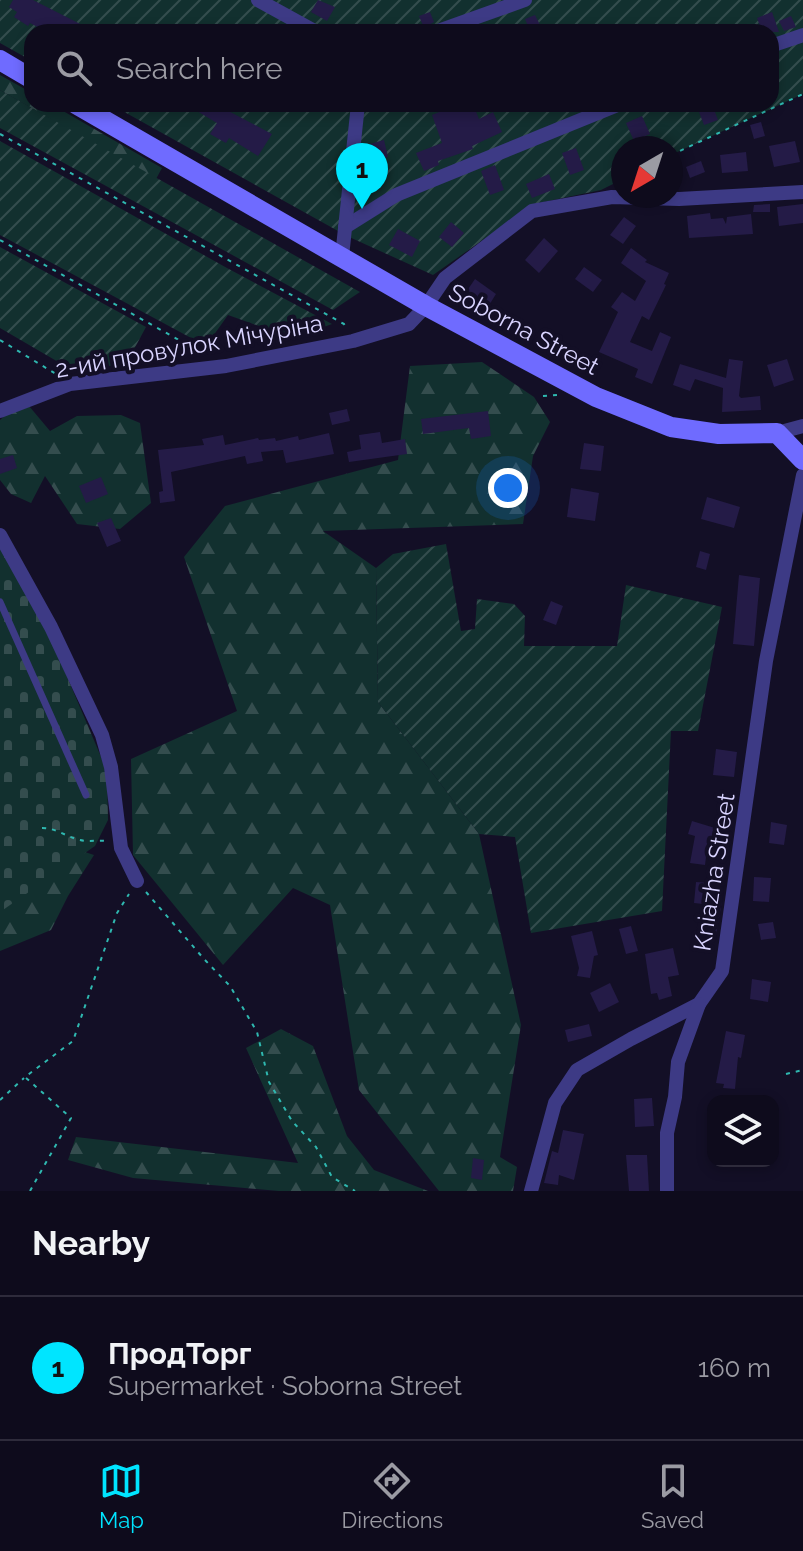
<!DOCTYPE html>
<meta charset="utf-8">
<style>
body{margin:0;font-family:Raleway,sans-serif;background:#1c1929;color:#f1f3f6}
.controls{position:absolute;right:24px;bottom:24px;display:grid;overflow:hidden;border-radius:16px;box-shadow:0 4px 12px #0003}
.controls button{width:72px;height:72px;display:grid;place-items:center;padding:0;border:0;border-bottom:2px solid #2e2b3b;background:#0e0b1c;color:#f1f3f6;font:40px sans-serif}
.compass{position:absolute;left:611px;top:136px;width:72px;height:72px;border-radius:50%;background:#0e0b1c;box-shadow:0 4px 12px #0003;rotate:219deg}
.you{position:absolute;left:508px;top:488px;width:28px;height:28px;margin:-20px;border:6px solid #fff;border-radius:50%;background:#1a73e8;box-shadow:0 0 0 12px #1a73e833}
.badge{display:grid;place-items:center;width:52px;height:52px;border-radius:50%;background:#00e5ff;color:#111;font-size:26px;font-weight:700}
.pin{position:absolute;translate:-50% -66px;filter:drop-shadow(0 2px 4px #0008)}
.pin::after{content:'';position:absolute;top:42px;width:28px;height:24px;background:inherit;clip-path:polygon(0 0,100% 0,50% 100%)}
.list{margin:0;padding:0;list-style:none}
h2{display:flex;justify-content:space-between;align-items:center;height:104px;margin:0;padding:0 32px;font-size:34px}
h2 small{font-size:26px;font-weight:400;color:#9b9ba3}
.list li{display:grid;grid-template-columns:52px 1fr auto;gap:24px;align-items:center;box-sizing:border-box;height:144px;padding:0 32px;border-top:2px solid #2e2b3b}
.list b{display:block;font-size:30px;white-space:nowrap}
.list p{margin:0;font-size:26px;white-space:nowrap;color:#9b9ba3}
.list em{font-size:26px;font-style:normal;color:#9b9ba3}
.icon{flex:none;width:44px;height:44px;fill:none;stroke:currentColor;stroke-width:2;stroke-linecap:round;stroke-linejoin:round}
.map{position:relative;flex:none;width:803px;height:1191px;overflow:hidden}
.search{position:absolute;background:#0e0b1c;box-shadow:0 4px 12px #0003;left:24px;right:24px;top:24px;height:88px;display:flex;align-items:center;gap:20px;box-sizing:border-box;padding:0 28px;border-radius:24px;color:#9b9ba3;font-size:30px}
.sheet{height:248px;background:#0e0b1c}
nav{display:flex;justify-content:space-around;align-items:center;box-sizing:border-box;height:112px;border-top:2px solid #2e2b3b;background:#0e0b1c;font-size:22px;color:#9b9ba3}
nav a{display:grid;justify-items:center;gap:4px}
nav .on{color:#00e5ff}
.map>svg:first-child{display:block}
</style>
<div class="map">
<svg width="803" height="1191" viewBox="0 0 803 1191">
<defs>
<pattern id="forest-firs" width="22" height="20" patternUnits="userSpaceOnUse" patternTransform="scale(2)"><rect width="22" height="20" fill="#12302f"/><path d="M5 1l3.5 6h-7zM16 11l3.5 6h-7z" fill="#344d4e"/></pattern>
<pattern id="cemetery-stones" width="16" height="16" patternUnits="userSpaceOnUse" patternTransform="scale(2)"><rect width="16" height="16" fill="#12302f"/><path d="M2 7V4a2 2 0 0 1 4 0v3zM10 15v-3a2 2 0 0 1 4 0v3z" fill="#344d4e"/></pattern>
<pattern id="garden-furrows" width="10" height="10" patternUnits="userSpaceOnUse" patternTransform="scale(2)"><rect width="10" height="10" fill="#12302f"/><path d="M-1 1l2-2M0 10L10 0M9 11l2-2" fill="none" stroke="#344d4e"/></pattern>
</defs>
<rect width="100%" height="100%" fill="#130f26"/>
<g fill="url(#forest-firs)">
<path d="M 0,75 L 32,93 L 32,104 L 51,104 L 162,168 L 156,179 L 0,90 Z"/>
<path d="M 482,362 L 534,397 L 550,422 L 533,456 L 523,524 L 323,531 L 376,568 L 378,702 L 479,834 L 521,1025 L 500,1157 L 517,1167 L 513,1191 L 439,1191 L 359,1090 L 330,905 L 293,888 L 223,965 L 133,855 L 131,759 L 237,711 L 184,557 L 225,506 L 398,460 L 410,366 Z"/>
<path d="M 29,406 L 50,431 L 77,416 L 121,415 L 140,423 L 151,503 L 120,529 L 77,524 L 45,476 L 31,503 L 11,494 L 0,480 L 0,420 L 8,413 Z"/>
<path d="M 0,824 L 94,855 L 68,896 L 51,930 L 0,951 Z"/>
<path d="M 281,1029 L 313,1046 L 347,1136 L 374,1170 L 428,1191 L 279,1191 L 133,1178 L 68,1160 L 76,1137 L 298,1163 L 246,1048 Z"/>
</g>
<path fill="url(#cemetery-stones)" d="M 0,545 L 43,620 L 107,771 L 108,820 L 95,846 L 0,912 Z"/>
<g fill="url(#garden-furrows)">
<path d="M 0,0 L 803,0 L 803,94 L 671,155 L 671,148 L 623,148 L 623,179 L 601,190 L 534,204 L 433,275 L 347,236 L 110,104 L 771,104 L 771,32 L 32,32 L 32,61 L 0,43 Z"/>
<path d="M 0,90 L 360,292 L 333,310 L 0,128 Z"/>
<path d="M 0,141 L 227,268 L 332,324 L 293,338 L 228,315 L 206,346 L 0,235 Z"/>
<path d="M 0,247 L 146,327 L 126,364 L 72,370 L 0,328 Z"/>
<path d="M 446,544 L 461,631 L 475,629 L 477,599 L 514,604 L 525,616 L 524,646 L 617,646 L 626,585 L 722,607 L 698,731 L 671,731 L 662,911 L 531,933 L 515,837 L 479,834 L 378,702 L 376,568 L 393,554 Z"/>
</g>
<g fill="#241b47">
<path d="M 13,0 L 33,0 L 96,32 L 47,32 L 30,23 L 28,26 L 14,17 L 17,12 L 9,7 Z"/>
<path d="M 318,0 L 335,7 L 327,21 L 311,12 Z"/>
<path d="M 430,12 L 434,22 L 424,28 L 419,16 Z"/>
<path d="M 772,12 L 779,32 L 762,32 L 757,18 Z"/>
<path d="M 535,15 L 541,27 L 530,31 L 525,19 Z"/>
<path d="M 791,16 L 796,27 L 784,31 L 779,21 Z"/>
<path d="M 201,104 L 215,104 L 272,134 L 258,156 L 229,138 L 226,143 L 210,134 L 217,123 L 197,111 Z"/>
<path d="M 459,104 L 473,104 L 479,119 L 493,112 L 502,132 L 472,146 L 473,149 L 438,161 L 439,165 L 424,171 L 416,153 L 442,143 L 432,115 Z"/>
<path d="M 696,104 L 712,104 L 718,120 L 704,125 Z"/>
<path d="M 642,116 L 650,134 L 634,141 L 626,123 Z"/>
<path d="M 761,122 L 765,136 L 754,139 L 750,125 Z"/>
<path d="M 384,140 L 388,157 L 371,161 L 366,145 Z"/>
<path d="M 795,141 L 800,162 L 774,167 L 769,146 Z"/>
<path d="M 576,148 L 584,170 L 570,175 L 562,153 Z"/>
<path d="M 746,152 L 748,171 L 722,173 L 720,155 Z"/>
<path d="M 701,161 L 705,172 L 690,178 L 686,167 Z"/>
<path d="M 495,165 L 504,190 L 490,195 L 481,171 Z"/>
<path d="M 549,174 L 555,189 L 532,198 L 526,184 Z"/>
<path d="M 770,204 L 770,212 L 753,212 L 754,205 Z"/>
<path d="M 803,204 L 803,223 L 779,226 L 777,207 Z"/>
<path d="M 710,213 L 711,219 L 723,218 L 726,224 L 727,217 L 751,214 L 753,234 L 689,238 L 687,216 Z"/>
<path d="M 624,217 L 636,226 L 623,244 L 610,235 Z"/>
<path d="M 451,222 L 464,233 L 452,247 L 439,237 Z"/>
<path d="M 398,229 L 420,241 L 412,257 L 389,245 Z"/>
<path d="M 544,238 L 558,251 L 539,273 L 525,260 Z"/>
<path d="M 631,248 L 647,260 L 645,262 L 669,273 L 664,284 L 666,285 L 649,320 L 642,316 L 630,342 L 652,351 L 660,332 L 671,337 L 652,384 L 635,377 L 638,369 L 599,352 L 618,312 L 611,307 L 622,292 L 635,301 L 646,281 L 621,263 Z"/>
<path d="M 584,267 L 602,280 L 593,292 L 575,279 Z"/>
<path d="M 475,279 L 496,294 L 486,310 L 464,295 Z"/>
<path d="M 729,359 L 743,361 L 739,396 L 741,398 L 760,396 L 761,410 L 722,412 L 723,388 L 695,379 L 690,391 L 673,385 L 680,364 L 726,378 Z"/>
<path d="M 787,359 L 794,380 L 774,387 L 767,365 Z"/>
<path d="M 347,409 L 350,421 L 332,425 L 329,413 Z"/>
<path d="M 488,411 L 491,436 L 471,439 L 469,428 L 423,434 L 421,419 Z"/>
<path d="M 380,432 L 382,443 L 405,439 L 407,454 L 349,462 L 347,452 L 361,449 L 359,435 Z"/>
<path d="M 329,433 L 334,454 L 286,463 L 283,450 L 261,452 L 263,461 L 247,464 L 245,456 L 171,472 L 175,501 L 160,503 L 159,492 L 163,491 L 158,450 L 204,445 L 202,439 L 223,435 L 225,445 L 258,438 L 259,440 L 275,438 L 276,441 L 298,436 L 299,440 Z"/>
<path d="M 584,443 L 604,446 L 601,471 L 580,469 Z"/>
<path d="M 13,455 L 17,468 L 0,474 L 0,459 Z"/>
<path d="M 101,477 L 108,494 L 86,503 L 79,486 Z"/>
<path d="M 571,488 L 599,493 L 595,521 L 567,517 Z"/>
<path d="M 707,497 L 740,507 L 734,528 L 701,519 Z"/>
<path d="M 111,518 L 121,541 L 107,547 L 97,523 Z"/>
<path d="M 700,551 L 710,554 L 706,570 L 696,567 Z"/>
<path d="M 739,575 L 760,578 L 754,646 L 733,644 Z"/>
<path d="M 551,601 L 563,606 L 556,625 L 543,620 Z"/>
<path d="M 716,749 L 737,752 L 734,777 L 713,775 Z"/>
<path d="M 692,821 L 715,828 L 711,842 L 708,841 L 705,865 L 690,863 L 695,836 L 688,834 Z"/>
<path d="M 771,822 L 787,825 L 784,845 L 769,843 Z"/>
<path d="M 754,877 L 771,878 L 769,902 L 753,901 Z"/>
<path d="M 696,882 L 720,884 L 718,901 L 722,901 L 716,935 L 702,933 L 703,904 L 694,903 Z"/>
<path d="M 773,922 L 776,938 L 761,940 L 758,924 Z"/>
<path d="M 631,926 L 638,951 L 626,954 L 619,929 Z"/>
<path d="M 592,931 L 598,955 L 594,956 L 590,978 L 577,976 L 579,968 L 571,936 Z"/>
<path d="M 673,948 L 679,975 L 668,977 L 672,996 L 659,1000 L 657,993 L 651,994 L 645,954 Z"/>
<path d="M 752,979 L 771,982 L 768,1002 L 750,999 Z"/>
<path d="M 610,983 L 619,1002 L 599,1012 L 590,993 Z"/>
<path d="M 589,1024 L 592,1036 L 568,1042 L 565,1030 Z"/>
<path d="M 726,1031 L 745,1035 L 741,1058 L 738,1057 L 735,1089 L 723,1088 L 724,1084 L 716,1083 Z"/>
<path d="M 652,1098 L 654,1126 L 635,1127 L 634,1099 Z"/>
<path d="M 563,1130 L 584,1134 L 574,1180 L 559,1175 L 558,1185 L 544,1183 L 552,1151 L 558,1153 Z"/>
<path d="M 626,1155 L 647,1155 L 649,1191 L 629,1191 Z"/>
<path d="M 473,1158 L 484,1160 L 482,1180 L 471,1178 Z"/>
</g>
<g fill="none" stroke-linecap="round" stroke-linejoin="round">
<g stroke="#2fb8b0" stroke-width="2" stroke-dasharray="4 6" stroke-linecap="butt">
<path d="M 0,134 L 344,324 L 347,329"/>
<path d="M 671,155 L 803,94"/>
<path d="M 0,240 L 204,354"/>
<path d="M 0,340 L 56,374"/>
<path d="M 543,396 L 557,395"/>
<path d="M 42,828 C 57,828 66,837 80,840 C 88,842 98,840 107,841"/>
<path d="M 146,892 L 204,959 L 230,986 L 257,1032 L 269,1082 L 292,1121 L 316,1147 L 332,1177 L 355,1191"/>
<path d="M 786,1074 L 803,1070"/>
<path d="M 0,1100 L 24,1078"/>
<path d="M 30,1191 L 71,1118 L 25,1077 L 73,1041 L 117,913 L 129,894"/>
</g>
<path stroke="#3d3a85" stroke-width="7" d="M 0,602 L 86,795"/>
<g stroke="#3d3a85" stroke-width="14">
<path d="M 258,0 L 316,32"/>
<path d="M 435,32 L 525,0"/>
<path d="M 771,46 L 803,35"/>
<path d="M 345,227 L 396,195 L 620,104"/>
<path d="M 342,257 L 358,104"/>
<path d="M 0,411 L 70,384 L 226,366 L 353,341 L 409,324 L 426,306 L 445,278 L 532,211 L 612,197 L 679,199 L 803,192"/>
<path d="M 777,433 L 803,426"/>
<path d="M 0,535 L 51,627 L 102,735 L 111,767 L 121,848 L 137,881"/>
<path d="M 531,1191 L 555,1103 L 577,1070 L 631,1039 L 699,1004 L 722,971 L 766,661 L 803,475"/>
<path d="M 667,1191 L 667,1133 L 675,1097 L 678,1062 L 699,1004"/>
</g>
<g stroke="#6f6bff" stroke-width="20">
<path d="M 0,60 L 32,79"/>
<path d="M 76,104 L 426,306 L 596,397 L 671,427 L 719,434 L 777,433 L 803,460"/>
</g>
</g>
<g text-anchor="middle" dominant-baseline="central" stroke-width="8" stroke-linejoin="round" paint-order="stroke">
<g font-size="24" fill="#d9d4ff" stroke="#130f26">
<text transform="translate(524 329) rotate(28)">Soborna Street</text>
<text transform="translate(189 346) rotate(-10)">2-ий провулок Мічуріна</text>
<text transform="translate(714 872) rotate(-81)">Kniazha Street</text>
</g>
</g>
</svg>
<div class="controls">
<button><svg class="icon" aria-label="layers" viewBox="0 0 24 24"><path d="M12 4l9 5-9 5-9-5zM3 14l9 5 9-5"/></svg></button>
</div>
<svg class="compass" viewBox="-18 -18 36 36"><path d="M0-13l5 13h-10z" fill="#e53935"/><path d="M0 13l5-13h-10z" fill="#9b9ba3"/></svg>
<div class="you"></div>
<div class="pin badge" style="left:362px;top:209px">1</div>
<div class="search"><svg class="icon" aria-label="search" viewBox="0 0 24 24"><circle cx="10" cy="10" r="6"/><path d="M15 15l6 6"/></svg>Search here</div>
</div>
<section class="sheet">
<h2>Nearby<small></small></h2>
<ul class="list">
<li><span class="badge">1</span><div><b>ПродТорг</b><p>Supermarket · Soborna Street</p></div><em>160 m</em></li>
</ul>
</section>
<nav>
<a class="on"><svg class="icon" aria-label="map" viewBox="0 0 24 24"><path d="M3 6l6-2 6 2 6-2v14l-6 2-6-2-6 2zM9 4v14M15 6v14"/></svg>Map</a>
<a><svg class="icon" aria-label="directions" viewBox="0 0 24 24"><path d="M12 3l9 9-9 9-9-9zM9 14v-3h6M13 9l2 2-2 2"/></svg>Directions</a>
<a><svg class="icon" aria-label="saved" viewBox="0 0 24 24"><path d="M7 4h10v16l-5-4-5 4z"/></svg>Saved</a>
</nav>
